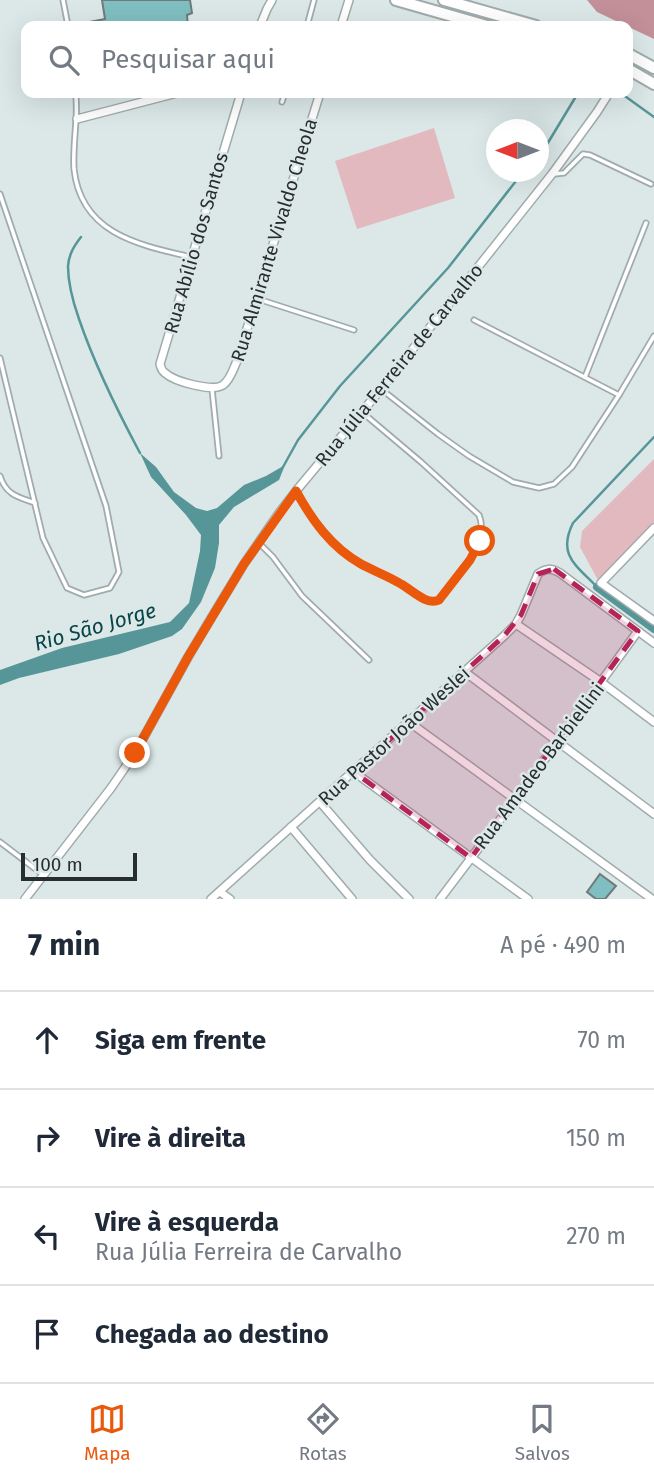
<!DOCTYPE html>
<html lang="pt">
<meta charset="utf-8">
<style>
body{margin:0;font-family:"Fira Sans",sans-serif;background:#f6f6f7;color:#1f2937}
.compass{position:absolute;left:486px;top:119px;width:63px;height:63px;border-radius:50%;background:#fff;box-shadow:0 7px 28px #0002;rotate:270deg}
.scale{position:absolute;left:21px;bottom:18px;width:116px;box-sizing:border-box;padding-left:7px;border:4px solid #282d2d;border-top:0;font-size:19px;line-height:24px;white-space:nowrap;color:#282d2d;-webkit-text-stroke:5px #dce8e8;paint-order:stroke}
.stop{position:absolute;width:21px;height:21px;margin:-16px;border:5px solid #ea580c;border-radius:50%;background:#fff}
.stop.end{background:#ea580c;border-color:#fff;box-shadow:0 2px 7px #0008}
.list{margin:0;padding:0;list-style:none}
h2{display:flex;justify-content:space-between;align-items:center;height:91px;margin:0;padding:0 28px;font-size:30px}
h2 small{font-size:23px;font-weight:400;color:#747a83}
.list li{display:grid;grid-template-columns:46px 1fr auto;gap:21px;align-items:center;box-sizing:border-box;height:98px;padding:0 28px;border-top:2px solid #e0e1e3}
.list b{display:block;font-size:26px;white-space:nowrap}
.list p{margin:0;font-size:23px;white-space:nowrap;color:#747a83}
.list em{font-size:23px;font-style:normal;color:#747a83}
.icon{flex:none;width:38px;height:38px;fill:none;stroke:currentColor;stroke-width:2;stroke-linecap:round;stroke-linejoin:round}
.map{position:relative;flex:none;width:654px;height:899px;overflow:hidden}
.search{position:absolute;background:#fff;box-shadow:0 7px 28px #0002;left:21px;right:21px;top:21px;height:77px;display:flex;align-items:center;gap:18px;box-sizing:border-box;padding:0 24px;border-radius:14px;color:#747a83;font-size:26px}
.sheet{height:483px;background:#fff}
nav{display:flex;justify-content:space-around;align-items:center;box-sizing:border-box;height:98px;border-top:2px solid #e0e1e3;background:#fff;font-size:19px;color:#747a83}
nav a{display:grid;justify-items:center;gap:4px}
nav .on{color:#ea580c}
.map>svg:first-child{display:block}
</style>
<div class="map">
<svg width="654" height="899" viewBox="0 0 654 899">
<rect width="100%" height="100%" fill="#dce8e8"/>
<g fill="#e3b9c0">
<path d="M 434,128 L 455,198 L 357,229 L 335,161 Z"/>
<path d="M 654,459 L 654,528 L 600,584 L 580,547 L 582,531 Z"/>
</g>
<path fill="#c38f99" d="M 587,0 L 654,0 L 654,39 L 597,12 Z"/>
<path fill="#579698" d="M 140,453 L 156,467 L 174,492 L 196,508 L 207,511 L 217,508 L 244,485 L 266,476 L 285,465 L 279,480 L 234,507 L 219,525 L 219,543 L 215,568 L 201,602 L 182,629 L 172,636 L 119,654 L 19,678 L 0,685 L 0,670 L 62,648 L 170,622 L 189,603 L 200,551 L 201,535 L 186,515 L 151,477 Z"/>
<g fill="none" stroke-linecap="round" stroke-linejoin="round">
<g stroke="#579698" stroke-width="2.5">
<path d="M 622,94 L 654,117"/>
<path d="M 538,155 L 546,146 L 578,93"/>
<path d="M 81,237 C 74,246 69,254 68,266 C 68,285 73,302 79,319 C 95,366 117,410 140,453"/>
<path d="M 283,467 L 298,440 L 340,386 L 448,268 L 523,172"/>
<path d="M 597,587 C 576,565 557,555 573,523 L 654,437"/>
</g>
<path stroke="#579698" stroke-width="8" d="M 597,587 L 654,629"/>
</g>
<g fill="#7fbec1" stroke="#6f7a7a" stroke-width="2">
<path d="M 102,0 L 190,0 L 192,13 L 187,15 L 188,26 L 85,26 L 84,23 L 105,19 Z"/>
<path d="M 600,874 L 616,886 L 605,899 L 596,899 L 587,892 Z"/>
</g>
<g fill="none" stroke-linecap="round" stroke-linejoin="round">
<defs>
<g id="service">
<path d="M 63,0 L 68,26"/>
<path d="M 307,26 L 314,0"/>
<path d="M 76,93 C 76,102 77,111 76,120 C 75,136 73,153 74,169 C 81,234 139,245 191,257"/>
<path d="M 282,102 L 285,93"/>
<path d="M 554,174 L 564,173 L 583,154 L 590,155 L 651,184"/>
<path d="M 0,194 L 106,506 L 119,572 L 110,588 L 84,595 L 67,588 L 43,538 L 0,358"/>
<path d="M 258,299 L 354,330"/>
<path d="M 474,320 L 619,395"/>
<path d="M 585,377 L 646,223"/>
<path d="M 212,389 L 219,456"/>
<path d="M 381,389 L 438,434 L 469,456 L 513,482 L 539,488 L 554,484 L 572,467 L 619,395 L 654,336"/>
<path d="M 0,476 C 6,495 18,497 35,503"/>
<path d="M 297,492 C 313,522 333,548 362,565 C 375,572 389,576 401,584 C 412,591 427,606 439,600 C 455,579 491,543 479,515 L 421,462 L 363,413"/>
<path d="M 260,544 L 273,557 L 302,596 L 369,660"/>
<path d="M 0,842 L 42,874"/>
</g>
<g id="minor">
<path d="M 260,26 L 267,9 L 272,0"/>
<path d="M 341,26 L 349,0"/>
<path d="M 241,93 L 160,364 C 162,370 161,370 165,373 C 175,382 213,392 223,385 C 231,379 233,369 237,361 L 320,93"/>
<path d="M 77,119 L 177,93"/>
<path d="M 654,528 L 601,583 L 654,621"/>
<path d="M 516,624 L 601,682 L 654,722"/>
<path d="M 465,672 L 654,814"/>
<path d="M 409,722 L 652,899"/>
<path d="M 354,772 L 528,899"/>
<path d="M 320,802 L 370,860 L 409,899"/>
<path d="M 291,827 L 352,899"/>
<path d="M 220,892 L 230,899"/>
<path d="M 25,899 L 111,788 L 135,753 L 188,657 L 213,615 L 244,564 L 279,513 L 296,491 L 381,389 L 552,174 L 597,112 L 609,93"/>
<path d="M 211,899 L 504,636 L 516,624 L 521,615 L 538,574 C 546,568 551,568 560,573 L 654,643"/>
<path d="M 440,899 L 515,800 L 638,631"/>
</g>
<g id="primary">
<path d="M 396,0 L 487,26"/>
<path d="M 444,0 L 536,26"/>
<path d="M 628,54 L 654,68"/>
<path d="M 628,69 L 654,84"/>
</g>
</defs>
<use href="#service" stroke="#a0acac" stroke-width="7"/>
<use href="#minor" stroke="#a0acac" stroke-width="10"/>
<use href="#primary" stroke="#a0acac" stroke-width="14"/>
<use href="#service" stroke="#fff" stroke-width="3.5"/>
<use href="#minor" stroke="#fff" stroke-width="7"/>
<use href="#primary" stroke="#fff" stroke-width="10"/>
</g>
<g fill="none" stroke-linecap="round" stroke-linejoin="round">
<path stroke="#ea580c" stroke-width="9" d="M 135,753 L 188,657 L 244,564 L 296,491 C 312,520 331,547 361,564 C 374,571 388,576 401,584 C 412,590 427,606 439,600 L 470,560 L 480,541"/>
</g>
<path fill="#b42456" fill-opacity="0.2" stroke="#b42456" stroke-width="5" stroke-dasharray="14 9" stroke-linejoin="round" d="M 554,569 L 638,631 L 471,858 L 354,772 L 504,636 L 521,615 L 538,574 Z"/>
<g text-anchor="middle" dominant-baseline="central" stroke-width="5" stroke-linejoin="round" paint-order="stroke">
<g font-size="19" fill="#282d2d" stroke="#dce8e8">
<text transform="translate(274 240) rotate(-73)">Rua Almirante Vivaldo Cheola</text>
<text transform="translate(196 243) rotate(-74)">Rua Abílio dos Santos</text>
<text transform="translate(399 365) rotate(-51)">Rua Júlia Ferreira de Carvalho</text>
<text transform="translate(394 736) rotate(-42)">Rua Pastor João Weslei</text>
<text transform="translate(539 766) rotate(-53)">Rua Amadeo Barbiellini</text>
</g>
<g font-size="21" font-style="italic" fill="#084547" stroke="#dce8e8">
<text transform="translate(95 627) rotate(-16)">Rio São Jorge</text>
</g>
</g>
</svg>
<svg class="compass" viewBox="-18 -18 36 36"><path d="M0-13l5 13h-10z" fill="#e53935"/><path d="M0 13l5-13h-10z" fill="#747a83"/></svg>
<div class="scale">100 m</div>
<div class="stop" style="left:480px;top:541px"></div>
<div class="stop end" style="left:135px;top:753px"></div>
<div class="search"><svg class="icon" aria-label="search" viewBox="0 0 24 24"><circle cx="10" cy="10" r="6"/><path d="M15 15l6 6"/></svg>Pesquisar aqui</div>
</div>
<section class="sheet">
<h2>7 min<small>A pé · 490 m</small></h2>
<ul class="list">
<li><svg class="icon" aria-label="ahead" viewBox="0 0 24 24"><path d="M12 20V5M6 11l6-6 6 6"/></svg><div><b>Siga em frente</b></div><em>70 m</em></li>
<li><svg class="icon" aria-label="right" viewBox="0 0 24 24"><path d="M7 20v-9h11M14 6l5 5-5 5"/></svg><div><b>Vire à direita</b></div><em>150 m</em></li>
<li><svg class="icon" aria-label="left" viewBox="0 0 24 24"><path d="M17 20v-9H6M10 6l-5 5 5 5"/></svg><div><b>Vire à esquerda</b><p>Rua Júlia Ferreira de Carvalho</p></div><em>270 m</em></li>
<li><svg class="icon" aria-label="arrive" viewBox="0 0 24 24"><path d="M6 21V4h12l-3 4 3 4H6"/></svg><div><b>Chegada ao destino</b></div></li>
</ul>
</section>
<nav>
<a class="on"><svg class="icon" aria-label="map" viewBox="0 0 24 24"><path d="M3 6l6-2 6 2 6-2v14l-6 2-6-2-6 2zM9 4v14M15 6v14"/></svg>Mapa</a>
<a><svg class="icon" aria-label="directions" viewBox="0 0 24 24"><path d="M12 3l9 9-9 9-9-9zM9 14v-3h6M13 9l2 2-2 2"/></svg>Rotas</a>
<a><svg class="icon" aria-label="saved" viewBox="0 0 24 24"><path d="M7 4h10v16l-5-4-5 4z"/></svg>Salvos</a>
</nav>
